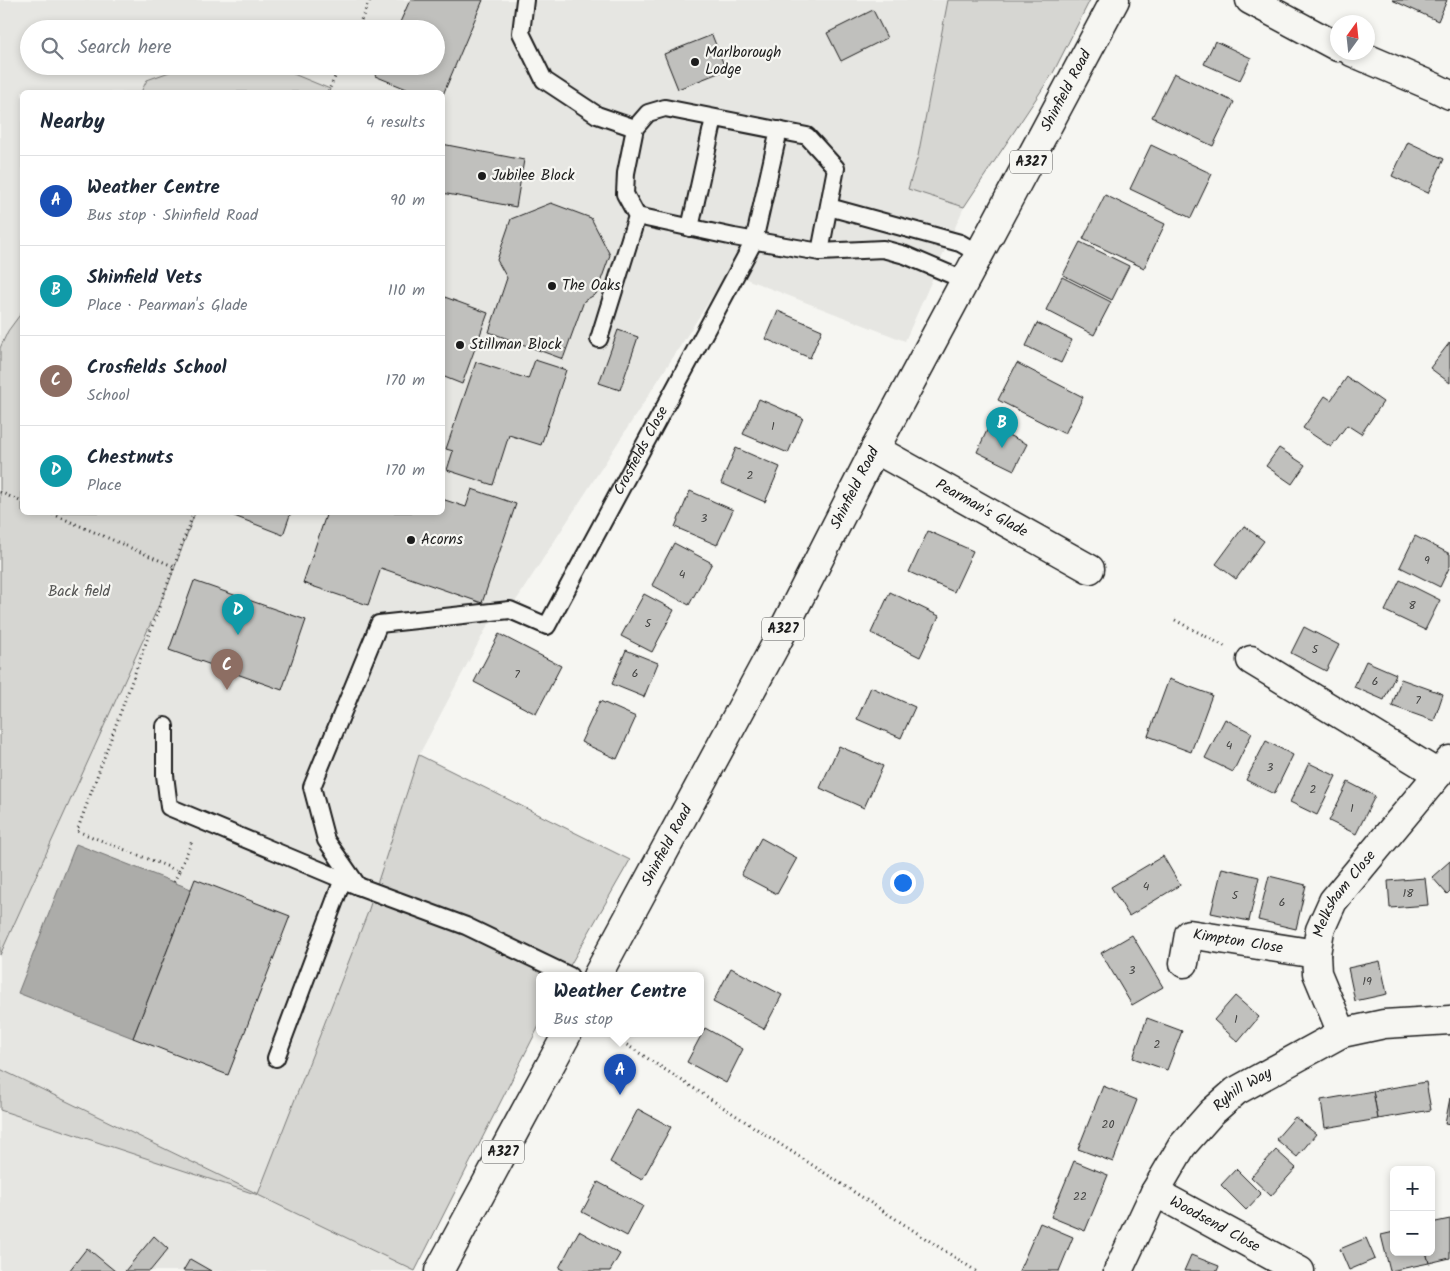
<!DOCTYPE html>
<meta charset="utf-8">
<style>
body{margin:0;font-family:Kalam,sans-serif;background:#f6f6f7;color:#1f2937}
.controls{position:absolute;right:15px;bottom:15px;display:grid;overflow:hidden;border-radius:8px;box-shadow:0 2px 8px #0003}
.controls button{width:45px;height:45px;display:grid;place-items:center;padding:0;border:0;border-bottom:1px solid #e0e1e3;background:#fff;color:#1f2937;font:25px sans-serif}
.compass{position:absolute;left:1330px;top:15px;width:45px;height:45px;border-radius:50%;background:#fff;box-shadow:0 2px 8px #0003;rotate:15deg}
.you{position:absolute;left:902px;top:882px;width:18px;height:18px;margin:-12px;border:4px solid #fff;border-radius:50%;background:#1a73e8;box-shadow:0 0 0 8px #1a73e833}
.badge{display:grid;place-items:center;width:32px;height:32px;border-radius:50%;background:#ea580c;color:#fff;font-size:16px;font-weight:700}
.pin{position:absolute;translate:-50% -41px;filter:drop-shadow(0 1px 2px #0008)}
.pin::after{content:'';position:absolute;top:26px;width:18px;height:15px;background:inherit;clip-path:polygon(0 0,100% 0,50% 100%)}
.popup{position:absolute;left:536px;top:972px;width:168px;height:65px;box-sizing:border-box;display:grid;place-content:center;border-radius:8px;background:#fff;filter:drop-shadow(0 1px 4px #0005);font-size:16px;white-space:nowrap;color:#747a83}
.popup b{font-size:19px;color:#1f2937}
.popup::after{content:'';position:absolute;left:50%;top:100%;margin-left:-10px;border:10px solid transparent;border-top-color:#fff}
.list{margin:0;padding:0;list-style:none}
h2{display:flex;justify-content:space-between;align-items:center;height:65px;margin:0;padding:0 20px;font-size:21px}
h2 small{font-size:16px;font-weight:400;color:#747a83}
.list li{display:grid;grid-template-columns:32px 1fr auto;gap:15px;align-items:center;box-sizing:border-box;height:90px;padding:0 20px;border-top:1px solid #e0e1e3}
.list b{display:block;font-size:19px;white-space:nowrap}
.list p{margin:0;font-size:16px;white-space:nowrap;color:#747a83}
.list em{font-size:16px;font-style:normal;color:#747a83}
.icon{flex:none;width:28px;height:28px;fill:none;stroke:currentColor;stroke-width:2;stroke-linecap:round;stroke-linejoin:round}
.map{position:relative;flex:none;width:1450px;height:1271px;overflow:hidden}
.search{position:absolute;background:#fff;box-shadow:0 2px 8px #0003;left:20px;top:20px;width:425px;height:55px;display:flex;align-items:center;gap:12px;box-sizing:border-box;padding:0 18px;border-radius:28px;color:#747a83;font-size:19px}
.panel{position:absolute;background:#fff;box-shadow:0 2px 8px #0003;left:20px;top:90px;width:425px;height:425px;border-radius:8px}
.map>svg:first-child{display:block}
</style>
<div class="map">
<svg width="1450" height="1271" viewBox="0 0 1450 1271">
<rect width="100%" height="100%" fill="#f6f6f2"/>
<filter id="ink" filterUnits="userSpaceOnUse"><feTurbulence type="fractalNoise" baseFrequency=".02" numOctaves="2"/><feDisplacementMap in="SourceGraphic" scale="10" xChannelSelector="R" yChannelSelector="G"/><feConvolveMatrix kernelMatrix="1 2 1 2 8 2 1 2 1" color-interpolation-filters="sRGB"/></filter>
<g filter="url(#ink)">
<path fill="#e6e6e2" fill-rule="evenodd" d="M 0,0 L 1090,0 L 1053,73 L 964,207 L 905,341 L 728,272 L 510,610 L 488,625 L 419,755 L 630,860 L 540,976 L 540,1024 L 415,1271 L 0,1271 L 0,1110 L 253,1192 L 0,1069 ZM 29,29 L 436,29 L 436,66 L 29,66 ZM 22,92 L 442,92 L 442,512 L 22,512 Z"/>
<g fill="#d6d6d2" stroke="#797977">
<path d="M 948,0 L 1090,0 L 1053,73 L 964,207 L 908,189 L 918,156 Z"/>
<path d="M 186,66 L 274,66 L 330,89 L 329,92 L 141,92 L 147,80 Z"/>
<path d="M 22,312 L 22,512 L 195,513 L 169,583 L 0,955 L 0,348 L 8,331 Z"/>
<path d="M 419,755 L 630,860 L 564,976 L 540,976 L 540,1024 L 415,1271 L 258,1195 L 0,1110 L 0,1069 L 258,1194 L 368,912 Z"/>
</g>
<path fill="#acaca9" stroke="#727271" d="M 76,844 L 191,889 L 133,1038 L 18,993 Z"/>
<g fill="#c0c0bd" stroke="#1c1c1c">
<path d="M 410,0 L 483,0 L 442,97 L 442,92 L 414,92 L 375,76 L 380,66 L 436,66 L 436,29 L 397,29 Z"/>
<path d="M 1392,0 L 1447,0 L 1438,21 Z"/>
<path d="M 873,10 L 887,38 L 841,61 L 827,33 Z"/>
<path d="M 712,35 L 726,70 L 678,89 L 664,54 Z"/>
<path d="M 1215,41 L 1251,58 L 1240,80 L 1204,64 Z"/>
<path d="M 1174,73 L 1234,102 L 1213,146 L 1152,117 Z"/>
<path d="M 1408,142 L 1444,159 L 1428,193 L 1392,176 Z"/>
<path d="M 442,144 L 524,160 L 516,207 L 442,193 Z"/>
<path d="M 1151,145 L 1212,174 L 1191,218 L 1130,189 Z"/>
<path d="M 1105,195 L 1165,224 L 1144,268 L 1083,239 Z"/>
<path d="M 551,203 L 591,218 L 610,255 L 596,294 L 584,301 L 563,359 L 489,332 L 507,278 L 497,260 L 511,219 Z"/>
<path d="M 1080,242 L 1129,266 L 1112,300 L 1063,275 Z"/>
<path d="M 1062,277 L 1111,302 L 1094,335 L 1046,310 Z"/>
<path d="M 442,296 L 488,313 L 462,384 L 442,376 Z"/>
<path d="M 778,311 L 822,330 L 810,358 L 766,339 Z"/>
<path d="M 1037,323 L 1072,340 L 1061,363 L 1026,346 Z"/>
<path d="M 618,330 L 638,337 L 620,390 L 599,383 Z"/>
<path d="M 1450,342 L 1450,383 L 1430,368 Z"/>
<path d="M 535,360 L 566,370 L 541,445 L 509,435 L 493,485 L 447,470 L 453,451 L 446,449 L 476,362 L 528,379 Z"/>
<path d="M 1017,363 L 1083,397 L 1065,434 L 998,400 Z"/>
<path d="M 1347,377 L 1383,402 L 1361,434 L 1347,425 L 1331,447 L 1303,428 L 1325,396 L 1331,400 Z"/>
<path d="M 759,399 L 803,418 L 788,453 L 743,434 Z"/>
<path d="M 989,426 L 1027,444 L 1014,470 L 977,452 Z"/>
<path d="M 736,448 L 780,467 L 765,502 L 721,483 Z"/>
<path d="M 1279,448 L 1305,465 L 1292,484 L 1266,466 Z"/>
<path d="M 472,489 L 516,504 L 482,603 L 381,568 L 368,605 L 303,583 L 327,512 L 442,512 L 442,499 L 466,507 Z"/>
<path d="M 690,491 L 733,510 L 717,545 L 675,527 Z"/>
<path d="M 224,512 L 291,512 L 283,535 Z"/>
<path d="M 1244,526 L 1264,541 L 1236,579 L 1216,564 Z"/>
<path d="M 928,531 L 973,551 L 954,592 L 909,572 Z"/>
<path d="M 1415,536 L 1450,554 L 1450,566 L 1440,587 L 1400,567 Z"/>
<path d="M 674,543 L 712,563 L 689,605 L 652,585 Z"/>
<path d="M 1400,580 L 1440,600 L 1425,630 L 1385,611 Z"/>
<path d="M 194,581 L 306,620 L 282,690 L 169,650 Z"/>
<path d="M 890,592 L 939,616 L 920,657 L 871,633 Z"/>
<path d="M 644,594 L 674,610 L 652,652 L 621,636 Z"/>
<path d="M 1304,627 L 1339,645 L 1326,671 L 1291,653 Z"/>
<path d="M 499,634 L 561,666 L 536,714 L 474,682 Z"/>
<path d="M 626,650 L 658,663 L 644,697 L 612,684 Z"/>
<path d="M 1366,661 L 1396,674 L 1384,700 L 1354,687 Z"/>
<path d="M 1169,679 L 1212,695 L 1191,752 L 1148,736 Z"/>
<path d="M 1401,679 L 1443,694 L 1434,721 L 1392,706 Z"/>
<path d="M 871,687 L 915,707 L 901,738 L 857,719 Z"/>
<path d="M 600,701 L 636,717 L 617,759 L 581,742 Z"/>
<path d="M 1225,719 L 1252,733 L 1233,772 L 1205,758 Z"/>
<path d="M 1266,741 L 1293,755 L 1274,794 L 1246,780 Z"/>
<path d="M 839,746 L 883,766 L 864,808 L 820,788 Z"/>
<path d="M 1309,763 L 1336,776 L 1317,815 L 1290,802 Z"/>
<path d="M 1348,782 L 1375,796 L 1356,834 L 1329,821 Z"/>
<path d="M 761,838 L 797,858 L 777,894 L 741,875 Z"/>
<path d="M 1163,856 L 1180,885 L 1129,916 L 1111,887 Z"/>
<path d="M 1450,861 L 1450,891 L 1447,894 L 1432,877 Z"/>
<path d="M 1222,868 L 1259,877 L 1249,921 L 1211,913 Z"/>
<path d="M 1269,876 L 1306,885 L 1296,929 L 1258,920 Z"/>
<path d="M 1425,878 L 1428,905 L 1390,908 L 1388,881 Z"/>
<path d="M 195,879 L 290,916 L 228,1075 L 133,1038 Z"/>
<path d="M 1132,935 L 1163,987 L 1132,1005 L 1101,953 Z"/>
<path d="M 1380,961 L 1387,994 L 1355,1001 L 1348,968 Z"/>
<path d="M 731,968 L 782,995 L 764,1029 L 713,1002 Z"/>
<path d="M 1235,996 L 1259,1017 L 1238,1042 L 1214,1020 Z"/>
<path d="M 1147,1018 L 1182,1031 L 1167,1070 L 1133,1058 Z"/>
<path d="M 705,1028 L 743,1049 L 726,1083 L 687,1062 Z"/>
<path d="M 1426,1082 L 1431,1110 L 1378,1119 L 1373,1091 Z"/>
<path d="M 1103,1086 L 1137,1100 L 1113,1162 L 1078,1149 Z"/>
<path d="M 1373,1091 L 1378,1119 L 1325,1128 L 1321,1100 Z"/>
<path d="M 1450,1098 L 1450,1125 L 1445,1124 Z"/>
<path d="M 638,1109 L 671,1127 L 642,1180 L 610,1162 Z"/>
<path d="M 1295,1117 L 1316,1134 L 1297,1157 L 1276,1139 Z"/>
<path d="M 1276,1150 L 1296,1168 L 1271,1196 L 1251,1177 Z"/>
<path d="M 1074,1161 L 1108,1175 L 1085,1231 L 1051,1217 Z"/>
<path d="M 1236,1169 L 1261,1194 L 1246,1210 L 1221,1185 Z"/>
<path d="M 598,1182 L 643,1206 L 627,1236 L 582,1212 Z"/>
<path d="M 1450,1219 L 1450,1258 L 1429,1263 L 1426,1252 L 1431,1252 L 1431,1223 Z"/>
<path d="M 1040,1223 L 1073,1237 L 1059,1271 L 1019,1271 Z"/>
<path d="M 579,1231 L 620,1254 L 610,1271 L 565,1271 L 559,1268 Z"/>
<path d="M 1394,1232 L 1394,1252 L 1426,1252 L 1429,1263 L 1390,1271 L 1381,1235 Z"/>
<path d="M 154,1236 L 168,1249 L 150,1271 L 125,1271 Z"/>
<path d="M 1366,1238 L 1375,1259 L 1349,1270 L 1340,1249 Z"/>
<path d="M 87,1248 L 115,1271 L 69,1271 Z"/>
<path d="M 1191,1255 L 1219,1266 L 1217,1271 L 1184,1271 Z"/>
<path d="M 190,1259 L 211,1271 L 183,1271 Z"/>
</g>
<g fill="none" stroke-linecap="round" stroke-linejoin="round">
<defs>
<g id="lane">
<path d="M 525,0 L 521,33 L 544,80 L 597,115 L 635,128"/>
<path d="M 829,207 L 960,243 L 981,255"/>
<path d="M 637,216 L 734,237 L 820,252 L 883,249 L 905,255 L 966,281"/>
<path d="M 690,228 L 714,118"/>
<path d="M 599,339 L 637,216 L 625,194 L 626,173 L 635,128 L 648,113 L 665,108 L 807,136 L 836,168 L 820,252"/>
<path d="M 165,726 L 165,775 L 169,807 L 358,886 L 466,926 L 570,976"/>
<path id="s1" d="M 358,886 L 326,840 L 312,787 L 379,624 L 510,610 L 547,626 L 754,241 L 779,130"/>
<path d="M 276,1058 L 343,879"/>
</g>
<g id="street">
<path d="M 1250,0 L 1338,47"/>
<path d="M 1352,52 L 1434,87 L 1450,95"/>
<path id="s2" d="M 875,449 L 1090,569"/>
<path d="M 1251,660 L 1438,774"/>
<path id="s3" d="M 1184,963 L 1189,934 L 1316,954"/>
<path id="s4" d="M 1342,1033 L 1317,973 L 1316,954 L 1320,930 L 1333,901 L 1450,760"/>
<path id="s5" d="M 1155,1192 L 1300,1271"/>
<path id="s6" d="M 1118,1271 L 1155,1192 L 1182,1146 L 1212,1112 L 1236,1091 L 1342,1033 L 1384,1024 L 1450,1020"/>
</g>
<g id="primary">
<path id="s7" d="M 597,976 L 776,644 L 875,449 L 1115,0"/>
<path d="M 439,1271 L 567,1034"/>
</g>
</defs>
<use href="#lane" stroke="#1c1c1c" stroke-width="20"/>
<use href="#street" stroke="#1c1c1c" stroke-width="31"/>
<use href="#primary" stroke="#1c1c1c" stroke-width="31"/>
<g stroke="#1c1c1c" stroke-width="3" stroke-dasharray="1 4" stroke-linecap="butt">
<path d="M 357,29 L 370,0"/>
<path d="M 328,92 L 340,66"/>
<path d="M 0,492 L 22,502"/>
<path d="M 48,512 L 175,567"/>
<path d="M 1175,620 L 1228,648"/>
<path d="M 179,871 L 193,839"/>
<path d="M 174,882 L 179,871 L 77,831 L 194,512"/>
<path d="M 610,1034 L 976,1271"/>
</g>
<use href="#lane" stroke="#f6f6f2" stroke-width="16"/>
<use href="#street" stroke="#f6f6f2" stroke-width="28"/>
<use href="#primary" stroke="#f6f6f2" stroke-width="28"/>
</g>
</g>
<g fill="#1c1c1c" stroke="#f6f6f2" stroke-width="2">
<circle cx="695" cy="62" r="5"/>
<circle cx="482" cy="176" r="5"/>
<circle cx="552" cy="286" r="5"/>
<circle cx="460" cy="345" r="5"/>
<circle cx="411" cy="540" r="5"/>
</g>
<g text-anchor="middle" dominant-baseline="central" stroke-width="4.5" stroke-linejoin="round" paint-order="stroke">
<g font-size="12" fill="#454544">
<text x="773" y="426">1</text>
<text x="750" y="475">2</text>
<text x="704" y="518">3</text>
<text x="1427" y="560">9</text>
<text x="682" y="574">4</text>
<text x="1412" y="605">8</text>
<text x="648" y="623">5</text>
<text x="1315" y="649">5</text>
<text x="635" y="673">6</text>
<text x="517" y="674">7</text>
<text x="1375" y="681">6</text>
<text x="1418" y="700">7</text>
<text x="1229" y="745">4</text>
<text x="1270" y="767">3</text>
<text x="1313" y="789">2</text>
<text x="1352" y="808">1</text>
<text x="1146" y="886">4</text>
<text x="1408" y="893">18</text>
<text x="1235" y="895">5</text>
<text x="1282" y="902">6</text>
<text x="1132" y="970">3</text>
<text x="1367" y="981">19</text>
<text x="1236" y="1019">1</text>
<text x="1157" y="1044">2</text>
<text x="1108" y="1124">20</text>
<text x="1080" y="1196">22</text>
</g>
<g fill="#f6f6f2" stroke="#5d5d5c" stroke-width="1">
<rect x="1010" y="150.5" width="42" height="23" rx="4"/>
<rect x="762" y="617.5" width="42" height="23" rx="4"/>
<rect x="482" y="1140.5" width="42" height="23" rx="4"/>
</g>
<g font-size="14" font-weight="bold" fill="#1c1c1c">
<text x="1031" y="162">A327</text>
<text x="783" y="629">A327</text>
<text x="503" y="1152">A327</text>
</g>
<g font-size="15" fill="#1c1c1c" stroke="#f6f6f2" text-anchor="start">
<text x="705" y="53">Marlborough<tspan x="705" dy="17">Lodge</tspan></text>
<text x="492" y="176">Jubilee Block</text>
<text x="562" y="286">The Oaks</text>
<text x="470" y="345">Stillman Block</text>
<text x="421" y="540">Acorns</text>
</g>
<g font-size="15" fill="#1c1c1c" stroke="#f6f6f2">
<text stroke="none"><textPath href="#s7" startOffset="1002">Shinfield Road</textPath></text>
<text stroke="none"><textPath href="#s1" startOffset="658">Crosfields Close</textPath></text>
<text stroke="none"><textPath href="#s7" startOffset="552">Shinfield Road</textPath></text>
<text stroke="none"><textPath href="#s2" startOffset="122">Pearman's Glade</textPath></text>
<text stroke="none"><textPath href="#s7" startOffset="148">Shinfield Road</textPath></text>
<text stroke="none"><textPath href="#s4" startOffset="152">Melksham Close</textPath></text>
<text stroke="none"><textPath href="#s3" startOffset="79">Kimpton Close</textPath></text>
<text stroke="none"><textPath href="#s6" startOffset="224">Ryhill Way</textPath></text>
<text stroke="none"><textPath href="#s5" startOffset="68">Woodsend Close</textPath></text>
</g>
<g font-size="15" fill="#545453" stroke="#f6f6f2">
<text x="79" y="592">Back field</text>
</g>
</g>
</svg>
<div class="controls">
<button>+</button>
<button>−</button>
</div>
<svg class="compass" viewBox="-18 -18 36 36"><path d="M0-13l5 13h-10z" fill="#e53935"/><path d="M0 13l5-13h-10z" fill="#747a83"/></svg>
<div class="you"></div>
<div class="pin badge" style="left:620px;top:1095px;background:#1a4fb4">A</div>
<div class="popup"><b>Weather Centre</b>Bus stop</div>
<div class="pin badge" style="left:1002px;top:448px;background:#0f9aa8">B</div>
<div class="pin badge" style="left:227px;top:690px;background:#8d6e63">C</div>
<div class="pin badge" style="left:238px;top:635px;background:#0f9aa8">D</div>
<div class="search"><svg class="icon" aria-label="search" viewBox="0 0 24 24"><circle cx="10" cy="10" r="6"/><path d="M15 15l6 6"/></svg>Search here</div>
<section class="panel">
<h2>Nearby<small>4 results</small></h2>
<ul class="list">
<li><span class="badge" style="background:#1a4fb4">A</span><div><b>Weather Centre</b><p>Bus stop · Shinfield Road</p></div><em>90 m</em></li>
<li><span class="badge" style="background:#0f9aa8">B</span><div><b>Shinfield Vets</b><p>Place · Pearman's Glade</p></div><em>110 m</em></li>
<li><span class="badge" style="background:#8d6e63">C</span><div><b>Crosfields School</b><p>School</p></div><em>170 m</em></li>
<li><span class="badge" style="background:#0f9aa8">D</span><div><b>Chestnuts</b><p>Place</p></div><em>170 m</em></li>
</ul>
</section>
</div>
